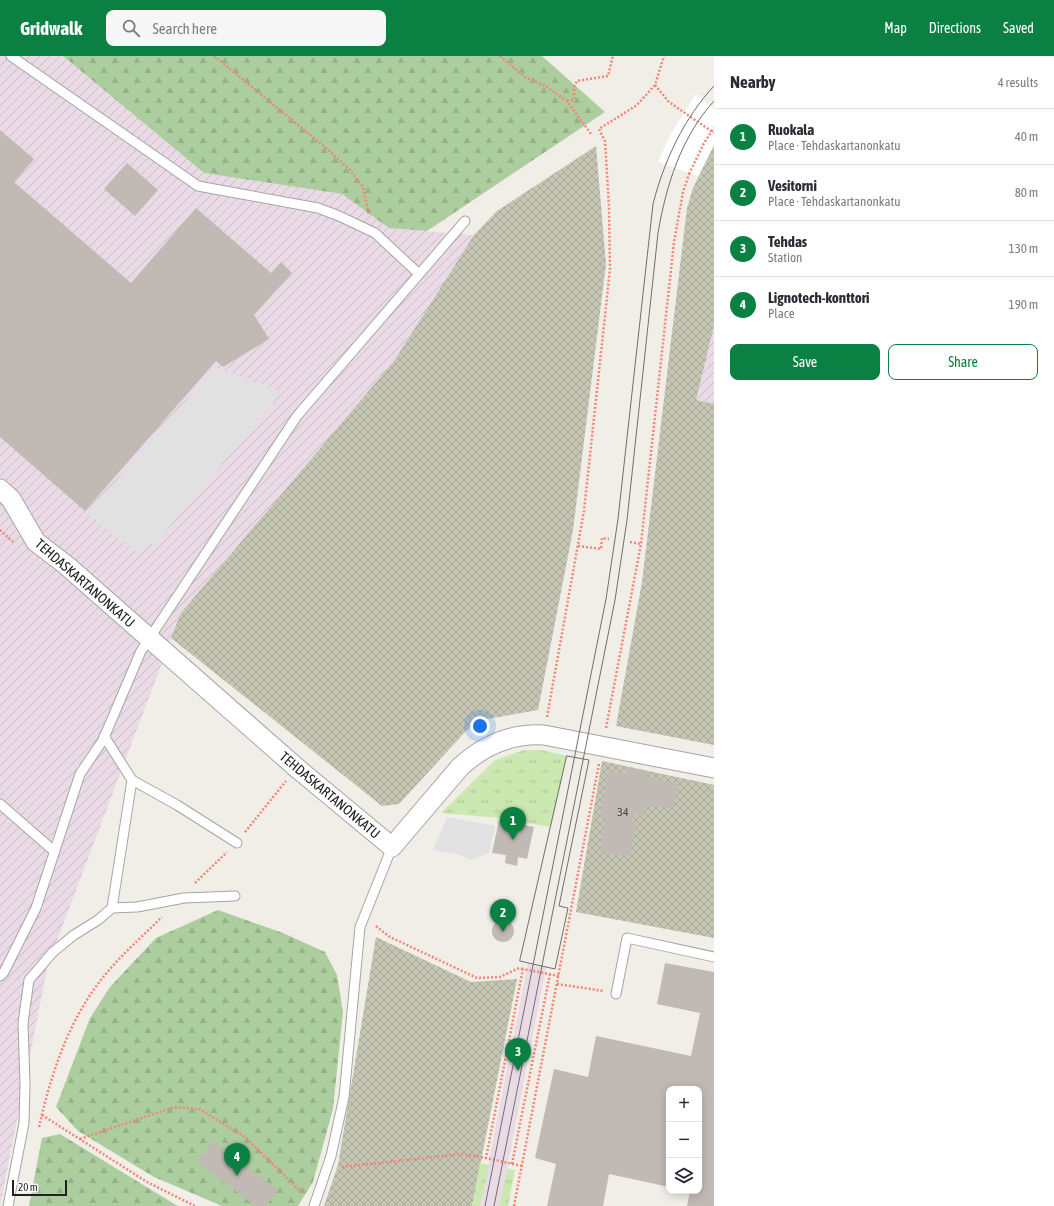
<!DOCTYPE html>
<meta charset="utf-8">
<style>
body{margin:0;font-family:"Asap Condensed",sans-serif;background:#f7f7f7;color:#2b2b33}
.controls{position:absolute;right:12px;bottom:12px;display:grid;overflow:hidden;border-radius:8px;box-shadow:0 2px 10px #0003}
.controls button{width:36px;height:36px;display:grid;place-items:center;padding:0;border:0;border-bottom:1px solid #e1e1e2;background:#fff;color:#2b2b33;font:20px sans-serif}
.scale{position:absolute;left:12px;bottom:10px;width:55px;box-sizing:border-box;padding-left:4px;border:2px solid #212121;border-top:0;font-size:11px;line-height:14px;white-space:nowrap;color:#212121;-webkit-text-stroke:3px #fff;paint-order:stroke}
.you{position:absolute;left:480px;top:670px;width:14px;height:14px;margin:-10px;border:3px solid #fff;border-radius:50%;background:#1a73e8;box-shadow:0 0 0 6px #1a73e833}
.badge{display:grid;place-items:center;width:26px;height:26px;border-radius:50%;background:#0b8043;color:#fff;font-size:13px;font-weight:700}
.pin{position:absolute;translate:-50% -33px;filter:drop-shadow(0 1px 2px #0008)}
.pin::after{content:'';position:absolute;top:21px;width:14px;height:12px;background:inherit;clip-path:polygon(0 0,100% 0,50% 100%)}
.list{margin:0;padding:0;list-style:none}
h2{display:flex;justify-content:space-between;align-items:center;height:52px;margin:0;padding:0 16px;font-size:17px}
h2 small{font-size:13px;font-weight:400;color:#7c7c81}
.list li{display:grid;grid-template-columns:26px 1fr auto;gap:12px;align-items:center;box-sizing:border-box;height:56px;padding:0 16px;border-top:1px solid #e1e1e2}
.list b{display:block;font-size:15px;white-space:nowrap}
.list p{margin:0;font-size:13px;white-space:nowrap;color:#7c7c81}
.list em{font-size:13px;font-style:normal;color:#7c7c81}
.actions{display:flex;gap:8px;padding:12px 16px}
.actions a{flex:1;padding:9px 0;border:1px solid #0b8043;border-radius:8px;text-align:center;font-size:14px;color:#0b8043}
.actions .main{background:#0b8043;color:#fff}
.icon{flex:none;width:22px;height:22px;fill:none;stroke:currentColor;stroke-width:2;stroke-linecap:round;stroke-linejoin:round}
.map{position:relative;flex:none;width:714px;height:1150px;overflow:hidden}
header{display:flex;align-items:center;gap:24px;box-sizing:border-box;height:56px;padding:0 20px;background:#0b8043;color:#fff}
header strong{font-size:19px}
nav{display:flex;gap:22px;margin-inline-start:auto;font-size:14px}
.search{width:280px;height:36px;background:#f7f7f7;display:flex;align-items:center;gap:10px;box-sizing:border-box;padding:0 14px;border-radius:8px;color:#7c7c81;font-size:15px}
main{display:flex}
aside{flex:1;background:#fff}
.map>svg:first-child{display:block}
</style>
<header>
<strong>Gridwalk</strong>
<div class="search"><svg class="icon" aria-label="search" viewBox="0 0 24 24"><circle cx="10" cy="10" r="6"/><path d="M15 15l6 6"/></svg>Search here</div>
<nav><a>Map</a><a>Directions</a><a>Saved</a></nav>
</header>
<main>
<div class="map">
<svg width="714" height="1150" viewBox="0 0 714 1150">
<defs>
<pattern id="industrial-furrows" width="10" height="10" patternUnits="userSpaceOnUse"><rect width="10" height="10" fill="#e9dae6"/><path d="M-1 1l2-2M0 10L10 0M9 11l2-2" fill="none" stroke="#c8bbc5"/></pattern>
<pattern id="construction-cross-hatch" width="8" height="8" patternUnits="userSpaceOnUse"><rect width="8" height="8" fill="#c5c5b3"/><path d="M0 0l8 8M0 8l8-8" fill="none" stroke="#a9a99a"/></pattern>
<pattern id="grass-tufts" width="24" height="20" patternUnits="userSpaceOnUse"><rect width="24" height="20" fill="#cbe8b0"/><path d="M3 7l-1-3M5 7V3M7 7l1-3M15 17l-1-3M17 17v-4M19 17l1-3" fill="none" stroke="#aec797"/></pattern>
<pattern id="forest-firs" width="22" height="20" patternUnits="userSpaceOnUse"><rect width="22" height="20" fill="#acce9e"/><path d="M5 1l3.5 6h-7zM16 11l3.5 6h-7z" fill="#94b188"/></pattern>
</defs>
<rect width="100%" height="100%" fill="#f1eee8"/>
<g fill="url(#industrial-furrows)">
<path d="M 0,0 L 63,0 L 204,117 L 342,138 L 389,172 L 474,179 L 394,305 L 181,557 L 48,908 L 0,1150 Z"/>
<path d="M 713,269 L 714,269 L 714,348 L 696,344 Z"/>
</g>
<path fill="#e9dae6" d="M 528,907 L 546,911 L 507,1113 L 499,1150 L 480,1150 Z"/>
<g fill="url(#construction-cross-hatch)">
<path d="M 714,89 L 714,269 L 696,344 L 714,348 L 714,689 L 616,670 L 642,526 L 687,152 L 693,132 Z"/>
<path d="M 596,90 L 606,208 L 573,474 L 538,654 L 487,663 L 467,674 L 399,748 L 382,750 L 171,582 L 181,557 L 394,305 L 474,179 L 497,155 Z"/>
<path d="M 602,705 L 714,729 L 714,882 L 576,856 Z"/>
<path d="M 376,881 L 471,926 L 517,923 L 472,1150 L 324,1150 L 338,1109 Z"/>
</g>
<g fill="url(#grass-tufts)">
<path d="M 524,694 L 542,694 L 567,700 L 551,771 L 500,762 L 441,757 L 495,704 Z"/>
<path d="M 480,1107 L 489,1109 L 480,1150 L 472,1150 Z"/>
<path d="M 507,1113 L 515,1114 L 508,1150 L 499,1150 Z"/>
</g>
<g fill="url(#forest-firs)">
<path d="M 63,0 L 542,0 L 605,56 L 427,175 L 389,172 L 342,138 L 204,117 Z"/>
<path d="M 218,854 L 283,877 L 325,896 L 337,919 L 343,956 L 333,1053 L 313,1126 L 298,1150 L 222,1150 L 154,1121 L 78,1075 L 56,1051 L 90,962 L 110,931 L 156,882 Z"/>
<path d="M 60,1078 L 176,1149 L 179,1150 L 29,1150 L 42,1082 Z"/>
</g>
<g fill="#e1e1e1">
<path d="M 215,311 L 282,336 L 158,484 L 138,497 L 87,458 Z"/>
<path d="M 447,761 L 495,770 L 489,797 L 471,804 L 461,799 L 433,794 Z"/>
</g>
<path fill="#fff" d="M 696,38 L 714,53 L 714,89 L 698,120 L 658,106 L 670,79 Z"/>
<g fill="#c1bab4">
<path d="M 0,74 L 34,103 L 14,126 L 131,227 L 196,152 L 271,217 L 281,206 L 292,217 L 254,259 L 269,283 L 223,311 L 216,305 L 85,455 L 0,381 Z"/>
<path d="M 127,107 L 158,134 L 135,160 L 104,133 Z"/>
<path d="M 627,712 L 648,716 L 646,722 L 678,728 L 673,753 L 645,748 L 643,760 L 633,758 L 632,766 L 636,767 L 630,801 L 600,795 L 606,762 L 600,761 L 609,715 L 626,718 Z"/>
<path d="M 499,764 L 534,771 L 527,803 L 518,801 L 517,810 L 505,807 L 506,799 L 492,797 Z"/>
<circle cx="503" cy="875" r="11"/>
<path d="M 665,907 L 714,916 L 714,1150 L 687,1150 L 690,1135 L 699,1135 L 699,1033 L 669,1033 L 669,1131 L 609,1118 L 603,1150 L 547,1150 L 556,1108 L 535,1102 L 554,1013 L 588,1021 L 596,980 L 691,1000 L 700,957 L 657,948 Z"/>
<path d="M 212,1085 L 278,1134 L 266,1150 L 255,1150 L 197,1106 Z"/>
</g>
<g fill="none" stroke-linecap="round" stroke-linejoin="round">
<defs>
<g id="service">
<path d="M 11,0 L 198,130 L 318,152 L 339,160 L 375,177 L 418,217"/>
<path d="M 104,680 L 132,724 L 177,749 L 237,787"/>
<path d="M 0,748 L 54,795"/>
<path d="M 112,852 L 132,724"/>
<path d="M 0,920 L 4,916 L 36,852 L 80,718 L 103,684 L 141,595 L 297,360 L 465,165"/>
<path d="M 616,938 L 627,882 L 714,901"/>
<path d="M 8,1150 L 24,1067 L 25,1028 L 23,967 L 29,924 L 53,896 L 74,879 L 98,864 L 112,852 L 137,851 L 184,842 L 235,840"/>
<path d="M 314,1150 L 331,1100 L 344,1041 L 360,871 L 392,791"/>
</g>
<path id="minor" d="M 0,433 L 11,443 L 36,486 L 66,509 L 298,713 L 392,791 L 460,711 C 484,689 511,677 544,679 L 714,712"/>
</defs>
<use href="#service" stroke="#a5a5a5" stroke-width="11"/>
<use href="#minor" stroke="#a5a5a5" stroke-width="21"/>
<g stroke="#f48476" stroke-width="2.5" stroke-dasharray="2 2" stroke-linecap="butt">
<path d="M 214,0 L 325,91 L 350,114 L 363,131 L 369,159"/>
<path d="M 500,0 L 526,22 L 544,29 L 567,45 L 591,78"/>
<path d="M 655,29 L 669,46 L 714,77"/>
<path d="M 567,45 L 574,44 L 574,31 L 577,25 L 608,20 L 613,0"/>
<path d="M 0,474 L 13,486"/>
<path d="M 630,486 L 641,488"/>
<path d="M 578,490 L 601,493 L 602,482 L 609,483"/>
<path d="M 547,661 L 584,455 L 610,213 L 609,151 L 605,85 L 599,73 L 637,49 L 655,29 L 664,0"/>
<path d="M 606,672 L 641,488 L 674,186 L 683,136 L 689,118"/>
<path d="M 245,776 L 286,725"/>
<path d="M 195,827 L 227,796"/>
<path d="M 376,870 L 390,881 L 477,922 L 500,921 L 519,912 L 523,913"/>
<path d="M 557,928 L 604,935"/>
<path d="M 42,1059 L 147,1126 L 195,1150"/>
<path d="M 39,1071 C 51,1018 69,962 105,919 C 122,898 143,880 162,861"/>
<path d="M 80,1083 L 174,1051 L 199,1053 L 245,1081 L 298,1133 L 306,1136"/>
<path d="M 512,1108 L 550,918"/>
<path d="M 522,1110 L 486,1102 L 523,913 L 559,920"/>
<path d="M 342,1111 L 462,1098 L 486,1102"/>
<path d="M 514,1150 L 599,708"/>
</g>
<use href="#service" stroke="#fff" stroke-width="9"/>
<use href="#minor" stroke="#fff" stroke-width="19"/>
<g stroke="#6f6f6f" stroke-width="1">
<path d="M 567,700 L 589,704 L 559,850 L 568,852 L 555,913 L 520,905 Z"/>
<path d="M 485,1150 L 606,543 L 618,463 L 653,148 C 664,105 684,62 714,30"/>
<path d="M 494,1150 L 615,544 L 627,464 L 658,177 C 666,130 681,81 714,45"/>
</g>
<path stroke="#f48476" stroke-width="2.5" stroke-dasharray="2 2" stroke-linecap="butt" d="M 689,118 L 704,87 L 714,72"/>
</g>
<g text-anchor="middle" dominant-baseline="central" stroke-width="3" stroke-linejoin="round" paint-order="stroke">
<g font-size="12" fill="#494746">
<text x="623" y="756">34</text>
</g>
<g font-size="14" fill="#212121" stroke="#fff">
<text transform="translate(85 527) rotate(41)">TEHDASKARTANONKATU</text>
<text transform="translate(330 739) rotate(40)">TEHDASKARTANONKATU</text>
</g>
</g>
</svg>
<div class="controls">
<button>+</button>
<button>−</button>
<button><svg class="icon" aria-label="layers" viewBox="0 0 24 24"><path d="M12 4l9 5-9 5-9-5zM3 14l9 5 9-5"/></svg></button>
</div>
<div class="scale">20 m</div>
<div class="you"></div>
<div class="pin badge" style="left:513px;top:784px">1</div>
<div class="pin badge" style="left:503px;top:876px">2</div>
<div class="pin badge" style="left:518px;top:1015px">3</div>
<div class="pin badge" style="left:237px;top:1120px">4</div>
</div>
<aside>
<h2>Nearby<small>4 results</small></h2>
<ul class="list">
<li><span class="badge">1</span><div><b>Ruokala</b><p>Place · Tehdaskartanonkatu</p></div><em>40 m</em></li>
<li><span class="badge">2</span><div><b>Vesitorni</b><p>Place · Tehdaskartanonkatu</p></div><em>80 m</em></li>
<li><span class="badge">3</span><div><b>Tehdas</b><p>Station</p></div><em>130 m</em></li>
<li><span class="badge">4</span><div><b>Lignotech-konttori</b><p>Place</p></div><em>190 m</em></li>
</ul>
<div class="actions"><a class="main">Save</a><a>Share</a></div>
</aside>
</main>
